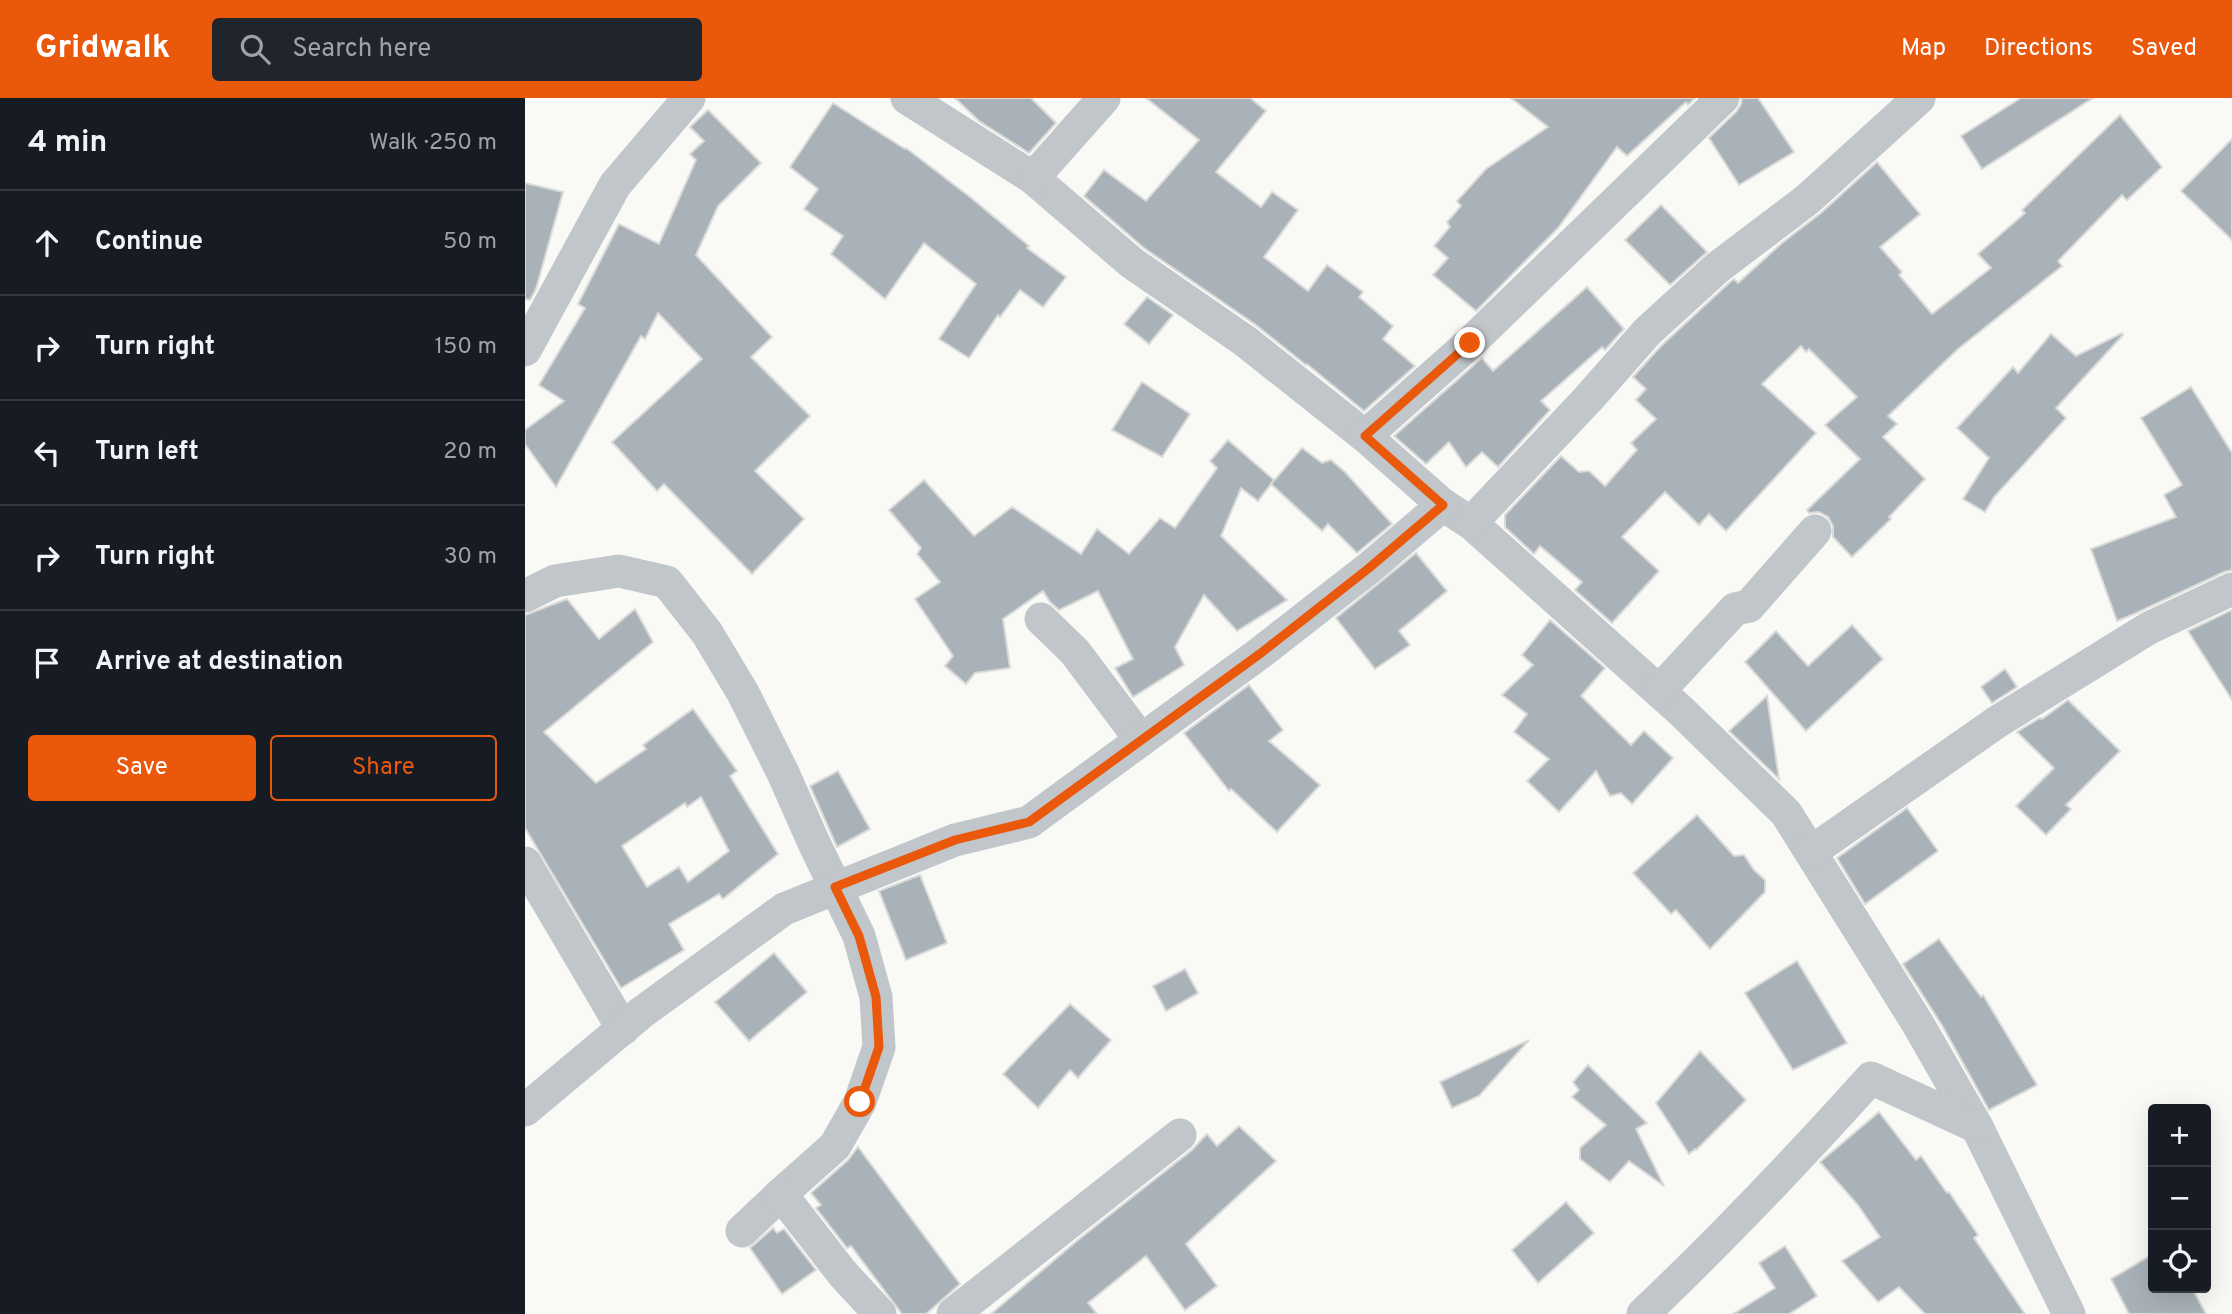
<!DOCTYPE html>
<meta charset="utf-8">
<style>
body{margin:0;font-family:Overpass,sans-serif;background:#20242c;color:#f1f3f6}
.controls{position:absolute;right:21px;bottom:21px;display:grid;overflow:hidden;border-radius:7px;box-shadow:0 7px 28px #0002}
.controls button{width:63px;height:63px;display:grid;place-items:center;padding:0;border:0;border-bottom:2px solid #363941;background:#171b24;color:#f1f3f6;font:35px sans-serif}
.stop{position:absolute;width:21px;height:21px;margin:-16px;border:5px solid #ea580c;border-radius:50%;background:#fff}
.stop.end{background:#ea580c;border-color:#fff;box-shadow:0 2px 7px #0008}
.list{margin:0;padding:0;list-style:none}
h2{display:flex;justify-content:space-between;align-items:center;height:91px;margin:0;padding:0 28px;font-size:30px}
h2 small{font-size:23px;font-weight:400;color:#9ea1a6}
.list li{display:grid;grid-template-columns:46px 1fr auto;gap:21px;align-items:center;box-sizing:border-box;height:105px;padding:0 28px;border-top:2px solid #363941}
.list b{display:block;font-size:26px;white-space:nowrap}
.list em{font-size:23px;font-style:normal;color:#9ea1a6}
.actions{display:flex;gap:14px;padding:21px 28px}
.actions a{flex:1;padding:16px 0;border:2px solid #ea580c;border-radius:7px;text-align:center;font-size:24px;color:#ea580c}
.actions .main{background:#ea580c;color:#fff}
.icon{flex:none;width:38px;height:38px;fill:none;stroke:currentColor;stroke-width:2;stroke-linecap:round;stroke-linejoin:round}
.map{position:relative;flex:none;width:1707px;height:1216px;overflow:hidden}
header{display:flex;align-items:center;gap:42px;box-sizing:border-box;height:98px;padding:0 35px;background:#ea580c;color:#fff}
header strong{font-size:33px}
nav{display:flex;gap:38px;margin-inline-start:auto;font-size:24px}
.search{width:490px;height:63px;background:#20242c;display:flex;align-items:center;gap:18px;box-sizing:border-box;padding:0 24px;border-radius:7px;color:#9ea1a6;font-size:26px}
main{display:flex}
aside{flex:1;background:#171b24}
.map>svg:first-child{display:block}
</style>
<header>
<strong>Gridwalk</strong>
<div class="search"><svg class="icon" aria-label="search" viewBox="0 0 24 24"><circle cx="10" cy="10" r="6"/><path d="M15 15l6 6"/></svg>Search here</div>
<nav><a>Map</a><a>Directions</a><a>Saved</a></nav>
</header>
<main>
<aside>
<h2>4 min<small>Walk · 250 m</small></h2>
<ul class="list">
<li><svg class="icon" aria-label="ahead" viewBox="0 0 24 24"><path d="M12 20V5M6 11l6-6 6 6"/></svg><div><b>Continue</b></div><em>50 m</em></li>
<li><svg class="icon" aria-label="right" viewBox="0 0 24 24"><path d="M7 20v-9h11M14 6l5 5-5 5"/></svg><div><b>Turn right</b></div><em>150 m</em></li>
<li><svg class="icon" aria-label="left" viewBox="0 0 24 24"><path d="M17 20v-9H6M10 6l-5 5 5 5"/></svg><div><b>Turn left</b></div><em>20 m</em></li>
<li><svg class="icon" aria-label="right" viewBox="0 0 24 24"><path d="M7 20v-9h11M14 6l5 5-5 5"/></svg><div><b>Turn right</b></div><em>30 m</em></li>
<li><svg class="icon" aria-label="arrive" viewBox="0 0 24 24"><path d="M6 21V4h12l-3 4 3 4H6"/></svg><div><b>Arrive at destination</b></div></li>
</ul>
<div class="actions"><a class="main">Save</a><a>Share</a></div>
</aside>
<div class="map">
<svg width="1707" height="1216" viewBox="0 0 1707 1216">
<rect width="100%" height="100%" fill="#f9f9f6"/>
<g fill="#a8b2b8" stroke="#dadad8" stroke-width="2" fill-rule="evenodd">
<path d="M 430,0 L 506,0 L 531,25 L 504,55 L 454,23 Z"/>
<path d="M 621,0 L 725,0 L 741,13 L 691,74 L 736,109 L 747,94 L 773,112 L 739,159 L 783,193 L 802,167 L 838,194 L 834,199 L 868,228 L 858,241 L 890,268 L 839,313 L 782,266 L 781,267 L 731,227 L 619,150 L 559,98 L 579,72 L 621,103 L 674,42 Z"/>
<path d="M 986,0 L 1170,0 L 1163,7 L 1161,4 L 1102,58 L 1092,49 L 1033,130 L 951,213 L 908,177 L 923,160 L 909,148 L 925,129 L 922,124 L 936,108 L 932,103 L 961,71 L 1023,29 Z"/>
<path d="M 1217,0 L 1233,0 L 1269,54 L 1214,87 L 1184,40 L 1212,13 L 1216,6 Z"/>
<path d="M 1496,0 L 1568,0 L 1457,71 L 1436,38 Z"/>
<path d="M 308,5 L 380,51 L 381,50 L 445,99 L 504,148 L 502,150 L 541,179 L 518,209 L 495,192 L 475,219 L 473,217 L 444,260 L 414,241 L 451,186 L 399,145 L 360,201 L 306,156 L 318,138 L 279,111 L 293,91 L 265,69 Z"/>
<path d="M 183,12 L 236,65 L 193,108 L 171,157 L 247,239 L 226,259 L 285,318 L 230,373 L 279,421 L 227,476 L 139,386 L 132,393 L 87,344 L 177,261 L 133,215 L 120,241 L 116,238 L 31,389 L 0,346 L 0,332 L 39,303 L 14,287 L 60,210 L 53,206 L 94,126 L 134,146 L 171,62 L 165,56 L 179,43 L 165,29 Z"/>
<path d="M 1595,17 L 1637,69 L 1602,102 L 1597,97 L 1533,163 L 1537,168 L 1433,251 L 1363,318 L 1372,326 L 1358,339 L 1400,381 L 1364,419 L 1366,421 L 1327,459 L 1308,439 L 1308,428 L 1303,419 L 1294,414 L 1284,415 L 1282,412 L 1335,361 L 1300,327 L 1332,299 L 1284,251 L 1281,254 L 1276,248 L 1237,286 L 1291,335 L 1201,433 L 1184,416 L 1174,427 L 1140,394 L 1097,439 L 1134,473 L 1087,525 L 1050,492 L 1057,484 L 1015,448 L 1009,456 L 980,429 L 980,417 L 1036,358 L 1054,374 L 1064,373 L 1080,388 L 1112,352 L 1106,345 L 1131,321 L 1111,302 L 1121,291 L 1108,279 L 1136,248 L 1204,185 L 1209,181 L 1213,185 L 1257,145 L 1296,115 L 1352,64 L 1395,116 L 1355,149 L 1377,174 L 1374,177 L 1407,216 L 1466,170 L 1453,156 L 1500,115 L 1497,112 Z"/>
<path d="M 1707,41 L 1707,142 L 1656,93 Z"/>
<path d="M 0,85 L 38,94 L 11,191 L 5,202 L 0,201 Z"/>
<path d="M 1136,107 L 1182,154 L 1145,187 L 1100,142 Z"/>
<path d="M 1062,189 L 1099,231 L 1080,252 L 1077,249 L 1016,303 L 1025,312 L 973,369 L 957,354 L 941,369 L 924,344 L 901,366 L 869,338 L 957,260 L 968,273 Z"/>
<path d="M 622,199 L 648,217 L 624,246 L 599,226 Z"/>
<path d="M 1597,235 L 1598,237 L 1531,310 L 1541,320 L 1469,399 L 1460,414 L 1438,401 L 1464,360 L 1432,330 L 1488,269 L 1493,275 L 1526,236 L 1551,258 Z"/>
<path d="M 617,284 L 665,316 L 637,359 L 587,332 Z"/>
<path d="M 1666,289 L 1707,355 L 1707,472 L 1699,474 L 1609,516 L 1592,523 L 1566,451 L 1651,419 L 1639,397 L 1657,387 L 1616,320 Z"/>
<path d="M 703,342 L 749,382 L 733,403 L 716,390 L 696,438 L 762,502 L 712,533 L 679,497 L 650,549 L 659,567 L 608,599 L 590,570 L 608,561 L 573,493 L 534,512 L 525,504 L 518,493 L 478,521 L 485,570 L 450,575 L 441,586 L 420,568 L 428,558 L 390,501 L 415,484 L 392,456 L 396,450 L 364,412 L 399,382 L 449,438 L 487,409 L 556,456 L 572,431 L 604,456 L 635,420 L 650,430 L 692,370 L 685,363 Z"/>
<path d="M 777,350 L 797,365 L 806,362 L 820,374 L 867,426 L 832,455 L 803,426 L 797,433 L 746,386 Z"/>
<path d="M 891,455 L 922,493 L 874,533 L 885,547 L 850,571 L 811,520 Z"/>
<path d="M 42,501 L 74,541 L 110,511 L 128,544 L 19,634 L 71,685 L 121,651 L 118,647 L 168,611 L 212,673 L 205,678 L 253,756 L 198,801 L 194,796 L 144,826 L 159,852 L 96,890 L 0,730 L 0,517 ZM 176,699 L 204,753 L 163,784 L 154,769 L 122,789 L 97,748 L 160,705 L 162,709 Z"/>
<path d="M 1707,512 L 1707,602 L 1663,533 Z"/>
<path d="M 1025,522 L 1080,570 L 1056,598 L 1106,647 L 1119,633 L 1148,660 L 1107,706 L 1096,695 L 1085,698 L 1071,673 L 1034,714 L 1002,683 L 1024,661 L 989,634 L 1002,616 L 977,597 L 1008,567 L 997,557 Z"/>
<path d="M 1327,527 L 1358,561 L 1281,633 L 1220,564 L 1251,533 L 1283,568 Z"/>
<path d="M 1480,571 L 1492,589 L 1467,605 L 1456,589 Z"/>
<path d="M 724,587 L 758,632 L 744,643 L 795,687 L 752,734 L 706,691 L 704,693 L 659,635 Z"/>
<path d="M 1242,598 L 1254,681 L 1204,633 Z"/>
<path d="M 1543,602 L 1595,653 L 1541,707 L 1546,711 L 1521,737 L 1491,708 L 1529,670 L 1492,634 L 1515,620 L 1517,621 Z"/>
<path d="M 313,673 L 345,731 L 312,749 L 285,688 Z"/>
<path d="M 1382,710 L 1413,753 L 1340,806 L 1312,760 Z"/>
<path d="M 1172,717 L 1209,758 L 1219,757 L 1229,772 L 1240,782 L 1240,794 L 1185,851 L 1151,812 L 1146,816 L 1108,775 Z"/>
<path d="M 395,777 L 422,845 L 381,862 L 354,793 Z"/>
<path d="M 1414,841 L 1456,899 L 1458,897 L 1512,987 L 1464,1012 L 1418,929 L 1378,866 Z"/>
<path d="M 249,855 L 282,894 L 224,943 L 190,904 Z"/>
<path d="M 1272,863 L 1322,945 L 1268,972 L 1220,895 Z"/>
<path d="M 660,871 L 673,895 L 641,913 L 628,888 Z"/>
<path d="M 545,906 L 586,942 L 553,980 L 545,972 L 513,1010 L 478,976 Z"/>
<path d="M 1004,942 L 954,998 L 927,1010 L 915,984 Z"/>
<path d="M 1175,953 L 1221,1002 L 1171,1052 L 1170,1051 L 1164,1056 L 1131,1005 Z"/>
<path d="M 1063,967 L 1122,1025 L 1111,1031 L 1139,1088 L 1104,1063 L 1085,1084 L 1055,1061 L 1055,1050 L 1081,1027 L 1047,999 L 1054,992 L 1048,984 Z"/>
<path d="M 1354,1014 L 1391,1062 L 1396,1058 L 1422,1095 L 1424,1094 L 1453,1137 L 1449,1140 L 1500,1216 L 1400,1216 L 1374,1189 L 1353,1204 L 1317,1163 L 1355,1139 L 1333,1107 L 1295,1064 Z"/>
<path d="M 714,1028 L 751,1063 L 661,1146 L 692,1188 L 660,1212 L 621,1158 L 563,1205 L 572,1216 L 466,1216 L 553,1142 L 667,1052 L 682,1036 L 692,1048 Z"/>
<path d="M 333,1049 L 435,1186 L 401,1216 L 377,1216 L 326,1148 L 322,1150 L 291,1110 L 296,1107 L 286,1095 L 323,1062 Z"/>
<path d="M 1041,1104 L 1069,1135 L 1013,1185 L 987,1152 Z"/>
<path d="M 248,1130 L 252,1135 L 259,1131 L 291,1172 L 257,1196 L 225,1150 Z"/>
<path d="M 1260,1148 L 1292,1198 L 1264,1216 L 1208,1216 L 1250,1190 L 1234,1165 Z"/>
<path d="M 1628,1156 L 1628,1190 L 1667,1190 L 1681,1216 L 1604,1216 L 1586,1181 Z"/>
</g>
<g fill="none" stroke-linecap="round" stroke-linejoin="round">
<g stroke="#c1c6ca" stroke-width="33">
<path d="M 382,0 L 508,80 L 607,165 L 720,243 L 840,338 L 918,407 L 946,425 L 1155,612 L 1261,715 L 1393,926 L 1452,1029 L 1544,1216"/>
<path d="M 508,80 L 579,0"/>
<path d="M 0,252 L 90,87 L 164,0"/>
<path d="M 840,338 L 945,245 L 1198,0"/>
<path d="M 946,425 L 1063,301 L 1122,234 L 1192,170 L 1283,101 L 1394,0"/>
<path d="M 0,498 L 30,483 L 94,473 L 142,484 L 182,535 L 218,595 L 258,675 L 289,745 L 334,838 L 351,899 L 354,949 L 335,1004 L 310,1048 L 256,1096 L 217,1133"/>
<path d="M 516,521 L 550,554 L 616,642"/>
<path d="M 1134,593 L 1210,511 L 1224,508 L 1290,433"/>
<path d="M 1286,754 L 1472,624 L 1624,530 L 1707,491"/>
<path d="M 0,765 L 98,931"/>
<path d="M 0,1012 L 116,915 L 259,811 L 430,742 L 504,724 L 735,555 L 844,470 L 918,407"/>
<path d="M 256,1096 L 318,1176 L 355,1216"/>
<path d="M 428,1216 L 655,1037"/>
<path d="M 1118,1216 C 1197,1141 1272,1062 1346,980 L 1452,1029"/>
</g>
</g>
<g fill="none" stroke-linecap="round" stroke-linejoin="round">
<path stroke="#ea580c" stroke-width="9" d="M 335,1004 L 354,949 L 351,899 L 334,838 L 310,789 L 430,742 L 504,724 L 736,555 L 844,470 L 918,407 L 840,338 L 945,245"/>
</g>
</svg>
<div class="controls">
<button>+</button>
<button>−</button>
<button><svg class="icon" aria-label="locate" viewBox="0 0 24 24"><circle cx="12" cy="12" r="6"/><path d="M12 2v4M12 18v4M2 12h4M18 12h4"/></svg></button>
</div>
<div class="stop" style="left:335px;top:1004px"></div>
<div class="stop end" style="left:945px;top:245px"></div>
</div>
</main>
